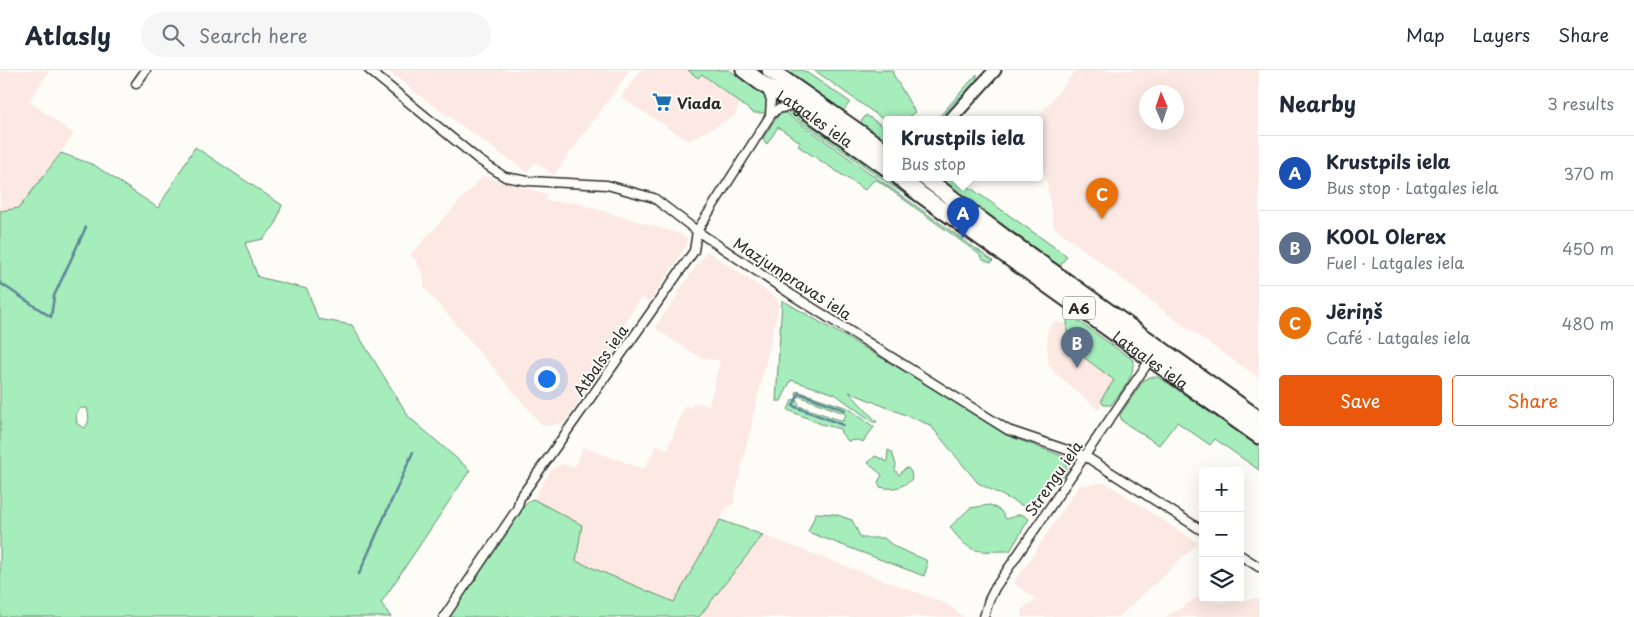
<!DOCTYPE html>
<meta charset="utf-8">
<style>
body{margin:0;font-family:"Playpen Sans",sans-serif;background:#f6f6f7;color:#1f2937}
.controls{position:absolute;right:15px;bottom:15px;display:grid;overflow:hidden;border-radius:5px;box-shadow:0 5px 20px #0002}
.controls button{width:45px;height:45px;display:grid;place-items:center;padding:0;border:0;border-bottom:1px solid #e0e1e3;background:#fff;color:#1f2937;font:25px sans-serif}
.compass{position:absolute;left:1139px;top:15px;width:45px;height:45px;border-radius:50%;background:#fff;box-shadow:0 5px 20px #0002;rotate:358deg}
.you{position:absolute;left:546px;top:308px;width:18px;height:18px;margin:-12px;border:4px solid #fff;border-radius:50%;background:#1a73e8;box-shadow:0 0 0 8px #1a73e833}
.badge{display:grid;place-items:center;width:32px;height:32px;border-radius:50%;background:#ea580c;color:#fff;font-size:16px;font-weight:700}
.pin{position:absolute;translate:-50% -41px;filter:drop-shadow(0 1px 2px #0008)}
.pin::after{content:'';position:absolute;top:26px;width:18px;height:15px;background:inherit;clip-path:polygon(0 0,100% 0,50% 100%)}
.popup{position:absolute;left:883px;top:46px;width:160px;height:65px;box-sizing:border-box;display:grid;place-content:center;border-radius:5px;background:#fff;filter:drop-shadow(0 1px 4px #0005);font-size:16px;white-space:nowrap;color:#747a83}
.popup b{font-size:19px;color:#1f2937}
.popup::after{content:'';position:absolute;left:50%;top:100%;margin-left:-10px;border:10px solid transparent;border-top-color:#fff}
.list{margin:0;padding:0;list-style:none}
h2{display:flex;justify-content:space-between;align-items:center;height:65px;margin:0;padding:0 20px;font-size:21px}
h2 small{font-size:16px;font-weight:400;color:#747a83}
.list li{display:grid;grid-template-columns:32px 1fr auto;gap:15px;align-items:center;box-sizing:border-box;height:75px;padding:0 20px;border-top:1px solid #e0e1e3}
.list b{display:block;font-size:19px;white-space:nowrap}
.list p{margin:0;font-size:16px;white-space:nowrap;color:#747a83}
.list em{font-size:16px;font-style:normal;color:#747a83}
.actions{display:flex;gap:10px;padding:15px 20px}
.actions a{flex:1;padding:11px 0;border:1px solid #ea580c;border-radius:5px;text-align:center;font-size:18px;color:#ea580c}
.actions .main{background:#ea580c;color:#fff}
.icon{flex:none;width:28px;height:28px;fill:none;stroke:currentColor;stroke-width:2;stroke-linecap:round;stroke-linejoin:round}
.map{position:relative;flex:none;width:1259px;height:547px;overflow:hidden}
header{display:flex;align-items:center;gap:30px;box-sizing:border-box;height:70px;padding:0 25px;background:#fff;border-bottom:1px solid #e0e1e3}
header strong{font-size:24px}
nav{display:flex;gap:28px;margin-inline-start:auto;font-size:18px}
.search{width:350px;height:45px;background:#f6f6f7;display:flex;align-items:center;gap:12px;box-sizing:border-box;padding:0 18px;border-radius:28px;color:#747a83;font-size:19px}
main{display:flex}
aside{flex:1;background:#fff}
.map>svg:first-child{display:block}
</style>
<header>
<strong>Atlasly</strong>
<div class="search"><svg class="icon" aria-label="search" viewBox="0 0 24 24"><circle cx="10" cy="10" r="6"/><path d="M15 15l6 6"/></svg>Search here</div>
<nav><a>Map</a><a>Layers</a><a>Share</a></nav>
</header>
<main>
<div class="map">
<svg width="1259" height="547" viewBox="0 0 1259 547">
<rect width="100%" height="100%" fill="#fdfcf7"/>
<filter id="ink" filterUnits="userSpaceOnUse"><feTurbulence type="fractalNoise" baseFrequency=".02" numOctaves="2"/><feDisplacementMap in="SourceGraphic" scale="10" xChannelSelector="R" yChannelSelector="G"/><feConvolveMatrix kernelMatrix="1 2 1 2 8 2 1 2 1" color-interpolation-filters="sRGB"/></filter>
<g filter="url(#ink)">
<g fill="#fce9e3" fill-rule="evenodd">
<path d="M 0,0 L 50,0 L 29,31 L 74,64 L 19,138 L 0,141 Z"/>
<path d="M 387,0 L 630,0 L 554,105 L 535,92 L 527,102 L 426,30 Z"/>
<path d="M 641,0 L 688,0 L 698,8 L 702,4 L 740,32 L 735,46 L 688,71 L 621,27 Z"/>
<path d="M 1076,0 L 1259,0 L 1259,308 L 1177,251 L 1054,157 L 1039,64 L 1039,49 L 1037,49 L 1037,48 ZM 1146,22 L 1176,22 L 1176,52 L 1146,52 Z"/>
<path d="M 483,106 L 547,124 L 546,131 L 576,133 L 680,164 L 687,168 L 687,175 L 651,230 L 647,231 L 642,227 L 623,256 L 627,260 L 564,353 L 543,356 L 424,217 L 424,207 L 416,190 L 410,185 Z"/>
<path d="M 707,181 L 777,228 L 779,235 L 733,434 L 728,436 L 674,532 L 564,486 L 530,434 L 552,399 L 563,394 L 575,397 L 583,377 L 644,399 L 657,375 L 668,379 L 684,336 L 692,337 L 693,332 L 709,335 L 720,291 L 700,287 L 657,260 L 656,255 L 678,225 L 677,223 Z"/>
<path d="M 1054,251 L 1067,255 L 1120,311 L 1098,340 L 1055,303 L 1048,293 L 1047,262 Z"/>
<path d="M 1106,413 L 1198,473 L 1119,547 L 1022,547 L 1022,539 L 1036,529 L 1014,513 L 1079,416 Z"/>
<path d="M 763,465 L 945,533 L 964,547 L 699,547 Z"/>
<path d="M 1203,524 L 1203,528 L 1212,528 L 1217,533 L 1259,528 L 1259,547 L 1166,547 Z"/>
</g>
<g fill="#a5edbb" stroke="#688c73" fill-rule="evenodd">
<path d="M 688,0 L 729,0 L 765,26 L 769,35 L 766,43 L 754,43 L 748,39 L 702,4 L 698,8 Z"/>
<path d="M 782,0 L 803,0 L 850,32 L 843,41 L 815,25 Z"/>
<path d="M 814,0 L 893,0 L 893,4 L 915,42 L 906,49 L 887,49 L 887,52 Z"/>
<path d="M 977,4 C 978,16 964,23 956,31 C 950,37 945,43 940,49 L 937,49 Z"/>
<path d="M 788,42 L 795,42 L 892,110 L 901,119 L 914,128 L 911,129 Z"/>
<path d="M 782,43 L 786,43 L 993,191 L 991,193 L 983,190 L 979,184 L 877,110 L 873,111 L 865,120 L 798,76 L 800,72 L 778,57 L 767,74 L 764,71 L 763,68 L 779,44 Z"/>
<path d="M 866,45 L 887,59 L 887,71 L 860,53 Z"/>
<path d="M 195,77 L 282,135 L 275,155 L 263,169 L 245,173 L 258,207 L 307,219 L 318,249 L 352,255 L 409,347 L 470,400 L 381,533 L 391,547 L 0,547 L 0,141 L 19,138 L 61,83 L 94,95 L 158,138 ZM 81,338 L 87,338 C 89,346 90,351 85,358 L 77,354 L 76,343 Z"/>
<path d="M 941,107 L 955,107 L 1067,186 L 1060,196 L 940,109 Z"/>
<path d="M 782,230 L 935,319 L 1006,365 L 1065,387 L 1067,402 L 1027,438 L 978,413 L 930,355 L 849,322 L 877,352 L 873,352 L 835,324 L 791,310 L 781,331 L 776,331 Z"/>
<path d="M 1067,243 L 1133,290 C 1135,308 1121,321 1111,335 L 1104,335 L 1102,333 L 1102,328 L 1114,310 L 1070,277 L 1067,270 Z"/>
<path d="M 1150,307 L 1157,307 L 1168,313 L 1259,377 L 1259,400 L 1215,369 L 1210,375 L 1177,352 L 1159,375 L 1122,351 L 1120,345 L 1144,310 Z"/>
<path d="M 797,321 L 848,338 L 874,357 L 863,372 L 859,370 L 848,371 L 841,363 L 840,359 L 821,354 L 788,340 L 792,330 L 797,329 L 799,336 L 843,351 L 846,344 L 796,325 Z"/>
<path d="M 888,380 L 892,382 L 896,395 L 895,400 L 899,405 L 904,399 L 908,398 L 911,402 L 912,409 C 902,418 893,420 880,417 L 878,412 L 882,405 L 868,393 L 875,386 L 882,389 L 887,392 Z"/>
<path d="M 533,429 L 582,455 L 576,491 L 674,532 L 720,450 L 763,465 L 699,547 L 449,547 L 527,432 Z"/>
<path d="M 990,435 L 1001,441 L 1006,449 L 1021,444 L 1029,449 L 1010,481 C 977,481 971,486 950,457 L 970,438 Z"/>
<path d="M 816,443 L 834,444 L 852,450 L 861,468 L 884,468 L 895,477 L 926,490 L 927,497 L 924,506 L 808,462 Z"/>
</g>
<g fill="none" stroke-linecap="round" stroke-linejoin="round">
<g stroke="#5e8698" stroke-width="2.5">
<path d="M 0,213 L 51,247 L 54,226 L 86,157"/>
<path d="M 843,355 L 793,336 L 799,323 L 845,340"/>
<path d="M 359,504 L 413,382"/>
</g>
<defs>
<g id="street">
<path d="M 369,0 L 479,90 L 505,107 L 528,111 L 607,115 L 654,128 L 697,161 L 792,225 L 1008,360 L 1085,386 L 1203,461"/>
<path d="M 136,14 L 146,0"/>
<path d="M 766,19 L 771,29 L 770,46"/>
<path d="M 1240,485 L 1259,497"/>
<path d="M 444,547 L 517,439 L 520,428 L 694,181 L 697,161 L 770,46 L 776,40 L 794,34"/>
<path d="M 984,547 L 989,530 L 995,518 L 1152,287"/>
</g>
<path id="secondary" d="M 951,49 L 995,0"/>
<g id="highway">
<path id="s1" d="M 744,0 L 764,15 L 796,33 L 887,98"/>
<path d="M 770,0 L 887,82"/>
<path id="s2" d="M 899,107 L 920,124 L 1259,366"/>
<path d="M 924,107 L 1008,170 L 1259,349"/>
</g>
</defs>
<use href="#street" stroke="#2b2b2b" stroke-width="11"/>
<use href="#secondary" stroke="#2b2b2b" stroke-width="15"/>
<use href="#highway" stroke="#2b2b2b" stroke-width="19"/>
<use href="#street" stroke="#fdfcf7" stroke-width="8"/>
<use href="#secondary" stroke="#fdfcf7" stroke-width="11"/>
<use href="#highway" stroke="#fdfcf7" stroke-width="15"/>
</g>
</g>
<defs>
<symbol id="supermarket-bare" viewBox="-9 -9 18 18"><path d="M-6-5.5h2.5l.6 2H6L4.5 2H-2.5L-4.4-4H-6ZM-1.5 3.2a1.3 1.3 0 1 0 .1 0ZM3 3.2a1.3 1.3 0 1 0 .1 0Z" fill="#1f6fb2" stroke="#fdfcf7" stroke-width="2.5" paint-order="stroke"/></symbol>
</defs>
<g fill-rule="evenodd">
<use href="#supermarket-bare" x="648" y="18" width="28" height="28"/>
</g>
<g text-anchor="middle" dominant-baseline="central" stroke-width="4" stroke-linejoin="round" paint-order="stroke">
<rect fill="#fdfcf7" stroke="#6a6a68" stroke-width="1" x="1063" y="226.5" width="32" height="23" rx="4"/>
<g font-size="14" font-weight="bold" fill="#2b2b2b">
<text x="1079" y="238">A6</text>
</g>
<g font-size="15" font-weight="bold" fill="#2b2b2b" stroke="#fdfcf7" text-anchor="start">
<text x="677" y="32">Viada</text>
</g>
<g font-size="15" fill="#2b2b2b" stroke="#fdfcf7">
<text stroke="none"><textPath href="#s1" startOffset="86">Latgales iela</textPath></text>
<text transform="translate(793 208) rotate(33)">Mazjumpravas iela</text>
<text stroke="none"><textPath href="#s2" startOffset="311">Latgales iela</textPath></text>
<text transform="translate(600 290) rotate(-55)">Atbalss iela</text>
<text transform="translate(1053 408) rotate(-55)">Strengu iela</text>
</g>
</g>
</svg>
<div class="controls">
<button>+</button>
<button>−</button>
<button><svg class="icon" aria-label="layers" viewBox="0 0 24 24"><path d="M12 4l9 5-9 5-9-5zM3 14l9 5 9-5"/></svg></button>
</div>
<svg class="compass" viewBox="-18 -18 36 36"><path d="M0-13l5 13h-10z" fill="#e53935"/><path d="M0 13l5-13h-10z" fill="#747a83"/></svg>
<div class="you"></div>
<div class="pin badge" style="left:963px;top:168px;background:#1a4fb4">A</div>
<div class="popup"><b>Krustpils iela</b>Bus stop</div>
<div class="pin badge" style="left:1077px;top:298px;background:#5c6f8a">B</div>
<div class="pin badge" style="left:1102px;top:149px;background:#e8710a">C</div>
</div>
<aside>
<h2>Nearby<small>3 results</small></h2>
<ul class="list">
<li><span class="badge" style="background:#1a4fb4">A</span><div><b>Krustpils iela</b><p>Bus stop · Latgales iela</p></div><em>370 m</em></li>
<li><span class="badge" style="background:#5c6f8a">B</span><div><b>KOOL Olerex</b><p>Fuel · Latgales iela</p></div><em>450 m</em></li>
<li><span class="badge" style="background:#e8710a">C</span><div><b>Jēriņš</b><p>Café · Latgales iela</p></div><em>480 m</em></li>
</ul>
<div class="actions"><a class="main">Save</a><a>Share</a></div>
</aside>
</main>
